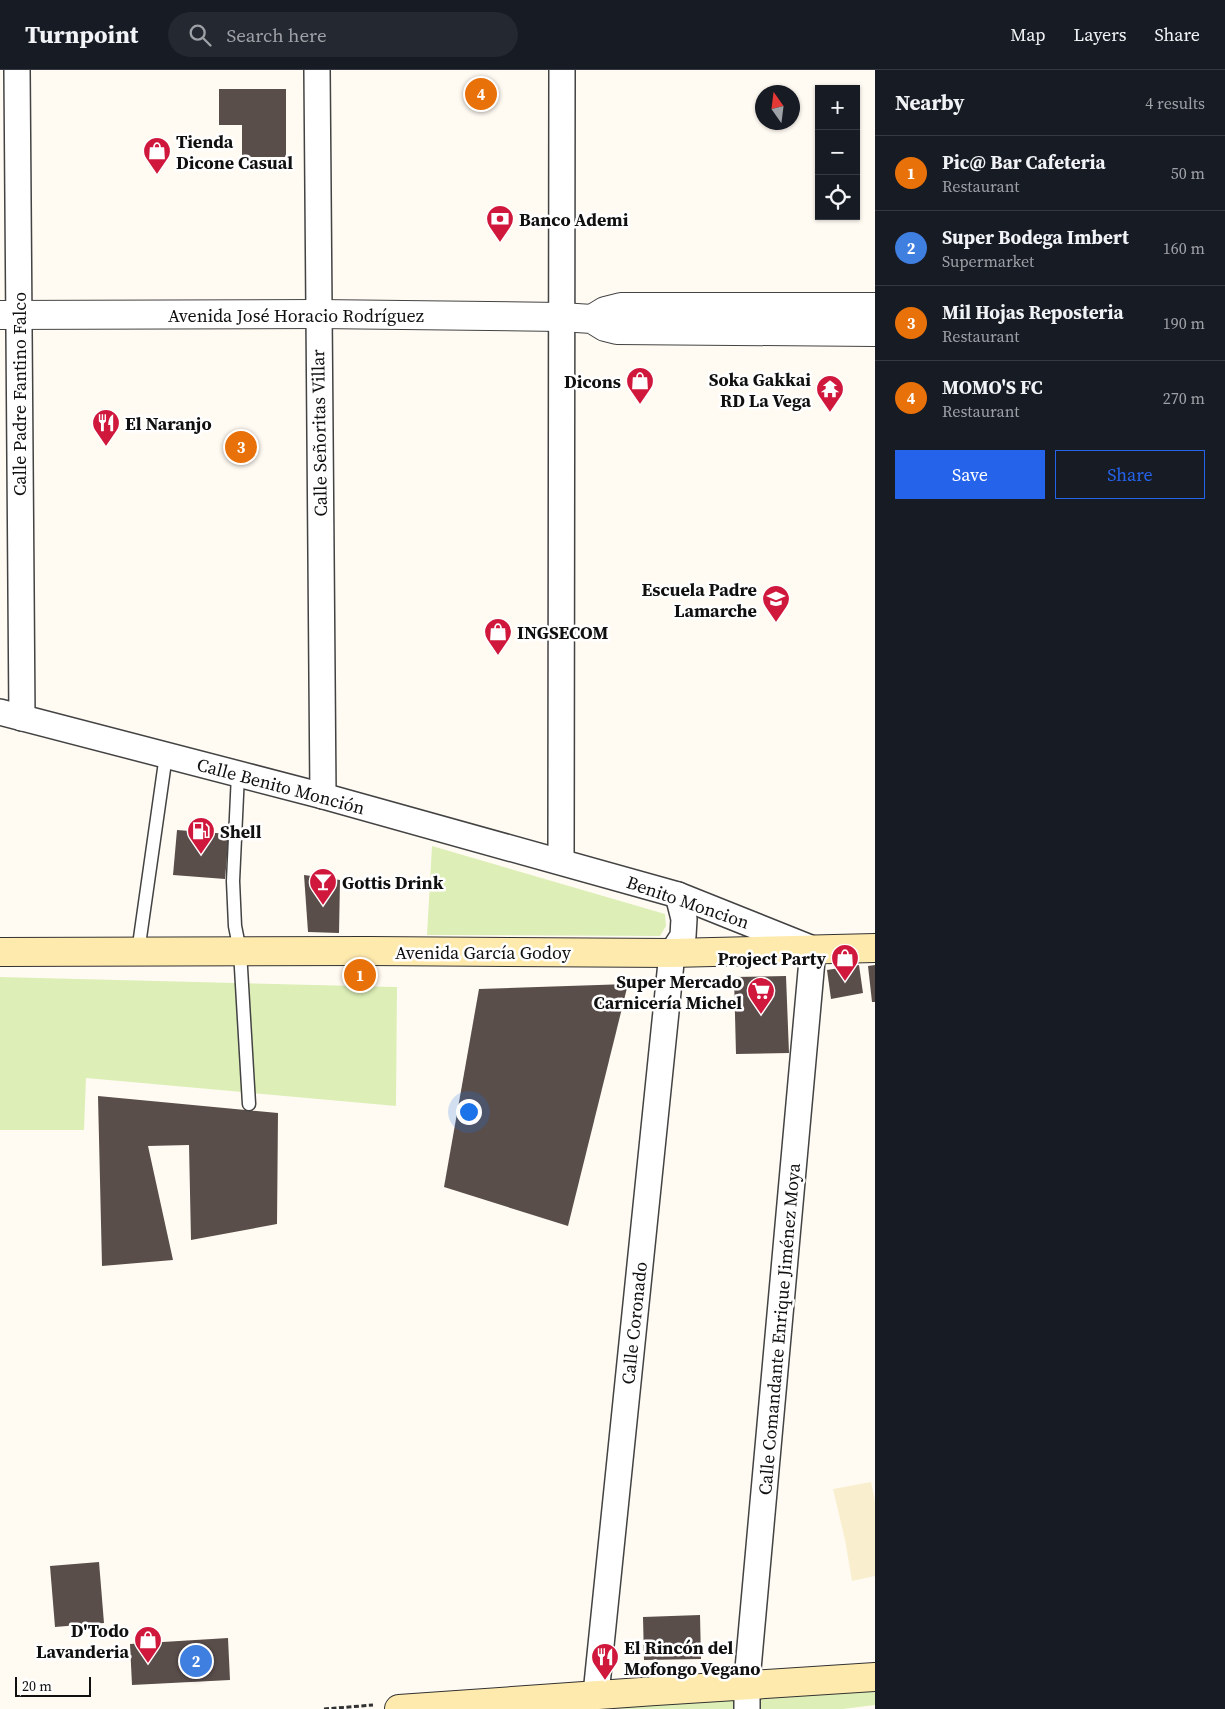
<!DOCTYPE html>
<meta charset="utf-8">
<style>
body{margin:0;font-family:"Source Serif 4",serif;background:#242831;color:#f1f3f6}
.controls{position:absolute;right:15px;top:15px;display:grid;overflow:hidden;border-radius:0px;box-shadow:0 1px 4px #0004}
.controls button{width:45px;height:45px;display:grid;place-items:center;padding:0;border:0;border-bottom:1px solid #363941;background:#171b24;color:#f1f3f6;font:25px sans-serif}
.compass{position:absolute;left:755px;top:15px;width:45px;height:45px;border-radius:50%;background:#171b24;box-shadow:0 1px 4px #0004;rotate:346deg}
.scale{position:absolute;left:15px;bottom:12px;width:76px;box-sizing:border-box;padding-left:5px;border:2px solid #101010;border-top:0;font-size:14px;line-height:18px;white-space:nowrap;color:#101010;-webkit-text-stroke:4px #fff;paint-order:stroke}
.you{position:absolute;left:468px;top:1041px;width:18px;height:18px;margin:-12px;border:4px solid #fff;border-radius:50%;background:#1a73e8;box-shadow:0 0 0 8px #1a73e833}
.badge{display:grid;place-items:center;width:32px;height:32px;border-radius:50%;background:#2563eb;color:#fff;font-size:16px;font-weight:700}
.pin{position:absolute;translate:-50% -50%;border:2px solid #fff;box-shadow:0 1px 5px #0006}
.list{margin:0;padding:0;list-style:none}
h2{display:flex;justify-content:space-between;align-items:center;height:65px;margin:0;padding:0 20px;font-size:21px}
h2 small{font-size:16px;font-weight:400;color:#9ea1a6}
.list li{display:grid;grid-template-columns:32px 1fr auto;gap:15px;align-items:center;box-sizing:border-box;height:75px;padding:0 20px;border-top:1px solid #363941}
.list b{display:block;font-size:19px;white-space:nowrap}
.list p{margin:0;font-size:16px;white-space:nowrap;color:#9ea1a6}
.list em{font-size:16px;font-style:normal;color:#9ea1a6}
.actions{display:flex;gap:10px;padding:15px 20px}
.actions a{flex:1;padding:11px 0;border:1px solid #2563eb;border-radius:0px;text-align:center;font-size:18px;color:#2563eb}
.actions .main{background:#2563eb;color:#fff}
.icon{flex:none;width:28px;height:28px;fill:none;stroke:currentColor;stroke-width:2;stroke-linecap:round;stroke-linejoin:round}
.map{position:relative;flex:none;width:875px;height:1639px;overflow:hidden}
header{display:flex;align-items:center;gap:30px;box-sizing:border-box;height:70px;padding:0 25px;background:#171b24;border-bottom:1px solid #363941}
header strong{font-size:24px}
nav{display:flex;gap:28px;margin-inline-start:auto;font-size:18px}
.search{width:350px;height:45px;background:#242831;display:flex;align-items:center;gap:12px;box-sizing:border-box;padding:0 18px;border-radius:28px;color:#9ea1a6;font-size:19px}
main{display:flex}
aside{flex:1;background:#171b24}
.map>svg:first-child{display:block}
</style>
<header>
<strong>Turnpoint</strong>
<div class="search"><svg class="icon" aria-label="search" viewBox="0 0 24 24"><circle cx="10" cy="10" r="6"/><path d="M15 15l6 6"/></svg>Search here</div>
<nav><a>Map</a><a>Layers</a><a>Share</a></nav>
</header>
<main>
<div class="map">
<svg width="875" height="1639" viewBox="0 0 875 1639">
<rect width="100%" height="100%" fill="#fffbf3"/>
<path fill="#f9efcf" d="M 871,1412 L 875,1431 L 875,1506 L 852,1511 L 845,1470 L 833,1419 Z"/>
<g fill="#ddefb7">
<path d="M 432,776 L 665,844 L 666,856 L 660,866 L 427,865 Z"/>
<path d="M 0,907 L 397,917 L 396,1036 L 86,1008 L 84,1060 L 0,1060 Z"/>
<path d="M 875,1615 L 875,1635 L 843,1639 L 758,1639 L 759,1626 Z"/>
<path d="M 739,1628 L 740,1639 L 515,1639 Z"/>
</g>
<g fill="#5a4e4b">
<path d="M 219,19 L 286,19 L 286,87 L 242,87 L 242,55 L 219,55 Z"/>
<path d="M 177,760 L 229,764 L 225,809 L 173,805 Z"/>
<path d="M 304,805 L 340,810 L 339,863 L 308,862 Z"/>
<path d="M 859,895 L 863,923 L 831,929 L 827,900 Z"/>
<path d="M 875,895 L 875,932 L 872,932 L 868,896 Z"/>
<path d="M 786,906 L 789,983 L 736,984 L 734,907 Z"/>
<path d="M 628,914 L 568,1156 L 444,1117 L 479,919 Z"/>
<path d="M 98,1026 L 278,1043 L 277,1154 L 191,1170 L 189,1075 L 148,1076 L 173,1190 L 102,1196 Z"/>
<path d="M 99,1492 L 104,1553 L 55,1557 L 50,1496 Z"/>
<path d="M 700,1545 L 701,1589 L 644,1590 L 643,1547 Z"/>
<path d="M 228,1568 L 230,1610 L 132,1615 L 130,1574 Z"/>
</g>
<g fill="none" stroke-linecap="round" stroke-linejoin="round">
<defs>
<g id="service">
<path d="M 238,704 L 233,811 L 235,856 L 240,881 L 249,1034"/>
<path d="M 138,882 L 166,685"/>
</g>
<g id="minor">
<path d="M 17,0 L 22,648"/>
<path d="M 317,0 L 323,726"/>
<path d="M 0,642 L 323,726 L 678,825 L 813,879 L 747,1610 L 747,1639"/>
<path d="M 561,791 L 562,0"/>
<path d="M 596,1624 L 672,883 L 683,866 L 684,849 L 678,825"/>
</g>
<g id="tertiary">
<path d="M 0,245 L 318,244 L 561,247 L 592,249 L 605,257 L 617,260 L 875,262"/>
<path d="M 592,249 L 605,241 L 621,237 L 875,237"/>
</g>
<g id="secondary">
<path d="M 0,882 L 368,881 L 672,883 L 875,878"/>
<path d="M 399,1639 C 558,1627 716,1617 875,1607"/>
</g>
</defs>
<use href="#service" stroke="#434343" stroke-width="15"/>
<use href="#minor" stroke="#434343" stroke-width="28"/>
<use href="#tertiary" stroke="#434343" stroke-width="30"/>
<use href="#secondary" stroke="#323232" stroke-width="30"/>
<path stroke="#323232" stroke-width="3" stroke-dasharray="5 2.5" stroke-linecap="butt" d="M 324,1639 L 373,1635"/>
<use href="#service" stroke="#fff" stroke-width="12"/>
<use href="#minor" stroke="#fff" stroke-width="25"/>
<use href="#tertiary" stroke="#fff" stroke-width="28"/>
<use href="#secondary" stroke="#ffeaae" stroke-width="28"/>
</g>
<defs>
<symbol id="shop-pin" viewBox="-11 -11 22 30"><path d="M0 17L-7.5 6A9.5 9.5 0 1 1 7.5 6Z" fill="#d0183d" stroke="#fff"/><path d="M-5-2.5h2.3a2.7 3.5 0 0 1 5.4 0H5L5.5 6h-11ZM-1.5-2.5h3a1.5 2.3 0 0 0-3 0Z" fill="#fff"/></symbol>
<symbol id="bank-pin" viewBox="-11 -11 22 30"><path d="M0 17L-7.5 6A9.5 9.5 0 1 1 7.5 6Z" fill="#d0183d" stroke="#fff"/><path d="M-6-4H6V4H-6ZM0-2.3a2.3 2.3 0 1 0 0 4.6a2.3 2.3 0 1 0 0-4.6Z" fill="#fff"/></symbol>
<symbol id="temple-pin" viewBox="-11 -11 22 30"><path d="M0 17L-7.5 6A9.5 9.5 0 1 1 7.5 6Z" fill="#d0183d" stroke="#fff"/><path d="M0-6L5-2H3V0L6.5 2.5H4V6H1.5V3h-3V6H-4V2.5H-6.5L-3 0V-2H-5Z" fill="#fff"/></symbol>
<symbol id="restaurant-pin" viewBox="-11 -11 22 30"><path d="M0 17L-7.5 6A9.5 9.5 0 1 1 7.5 6Z" fill="#d0183d" stroke="#fff"/><path d="M-5-6h1v4h1v-4h1v4h1v-4h1v5L-1.5 .5V6h-2V.5L-5-1ZM5-6V6H3V1.5H1.5Q1.5-4 5-6Z" fill="#fff"/></symbol>
<symbol id="school-pin" viewBox="-11 -11 22 30"><path d="M0 17L-7.5 6A9.5 9.5 0 1 1 7.5 6Z" fill="#d0183d" stroke="#fff"/><path d="M0-5L7-2L0 1L-7-2ZM-4 1L0 2.5L4 1V4Q0 6-4 4Z" fill="#fff"/></symbol>
<symbol id="fuel-pin" viewBox="-11 -11 22 30"><path d="M0 17L-7.5 6A9.5 9.5 0 1 1 7.5 6Z" fill="#d0183d" stroke="#fff"/><path d="M-5.5-6h7V0h2V4h1.3V-2.5L3-4.5l.8-.8L6-3V5H2.5V1h-1V6h-7ZM-4.2-4.7v3.2H.2V-4.7Z" fill="#fff"/></symbol>
<symbol id="bar-pin" viewBox="-11 -11 22 30"><path d="M0 17L-7.5 6A9.5 9.5 0 1 1 7.5 6Z" fill="#d0183d" stroke="#fff"/><path d="M-6-5H6L.8 .8V4.5H3.5V6h-7V4.5H-.8V.8Z" fill="#fff"/></symbol>
<symbol id="supermarket-pin" viewBox="-11 -11 22 30"><path d="M0 17L-7.5 6A9.5 9.5 0 1 1 7.5 6Z" fill="#d0183d" stroke="#fff"/><path d="M-6-5.5h2.5l.6 2H6L4.5 2H-2.5L-4.4-4H-6ZM-1.5 3.2a1.3 1.3 0 1 0 .1 0ZM3 3.2a1.3 1.3 0 1 0 .1 0Z" fill="#fff"/></symbol>
</defs>
<g fill-rule="evenodd">
<use href="#shop-pin" x="141" y="65" width="32" height="43"/>
<use href="#bank-pin" x="484" y="133" width="32" height="43"/>
<use href="#shop-pin" x="624" y="295" width="32" height="43"/>
<use href="#temple-pin" x="814" y="303" width="32" height="43"/>
<use href="#restaurant-pin" x="90" y="337" width="32" height="43"/>
<use href="#school-pin" x="760" y="513" width="32" height="43"/>
<use href="#shop-pin" x="482" y="546" width="32" height="43"/>
<use href="#fuel-pin" x="185" y="745" width="32" height="43"/>
<use href="#bar-pin" x="307" y="796" width="32" height="43"/>
<use href="#shop-pin" x="829" y="872" width="32" height="43"/>
<use href="#supermarket-pin" x="745" y="905" width="32" height="43"/>
<use href="#shop-pin" x="132" y="1554" width="32" height="43"/>
<use href="#restaurant-pin" x="589" y="1571" width="32" height="43"/>
</g>
<g text-anchor="middle" dominant-baseline="central" stroke-width="5" stroke-linejoin="round" paint-order="stroke">
<g font-size="18" font-weight="bold" fill="#101010" stroke="#fff" text-anchor="start">
<text x="176" y="71">Tienda<tspan x="176" dy="21">Dicone Casual</tspan></text>
<text x="519" y="149">Banco Ademi</text>
<text x="811" y="309" text-anchor="end">Soka Gakkai<tspan x="811" dy="21">RD La Vega</tspan></text>
<text x="621" y="311" text-anchor="end">Dicons</text>
<text x="125" y="353">El Naranjo</text>
<text x="757" y="519" text-anchor="end">Escuela Padre<tspan x="757" dy="21">Lamarche</tspan></text>
<text x="517" y="562">INGSECOM</text>
<text x="220" y="761">Shell</text>
<text x="342" y="812">Gottis Drink</text>
<text x="826" y="888" text-anchor="end">Project Party</text>
<text x="742" y="911" text-anchor="end">Super Mercado<tspan x="742" dy="21">Carnicería Michel</tspan></text>
<text x="129" y="1560" text-anchor="end">D'Todo<tspan x="129" dy="21">Lavanderia</tspan></text>
<text x="624" y="1577">El Rincón del<tspan x="624" dy="21">Mofongo Vegano</tspan></text>
</g>
<g font-size="18" fill="#101010" stroke="#fff">
<text x="296" y="245">Avenida José Horacio Rodríguez</text>
<text transform="translate(19 324) rotate(-90)">Calle Padre Fantino Falco</text>
<text transform="translate(319 363) rotate(-91)">Calle Señoritas Villar</text>
<text transform="translate(281 716) rotate(15)">Calle Benito Monción</text>
<text transform="translate(688 832) rotate(19)">Benito Moncion</text>
<text x="483" y="882">Avenida García Godoy</text>
<text transform="translate(634 1253) rotate(-84)">Calle Coronado</text>
<text transform="translate(779 1259) rotate(-85)">Calle Comandante Enrique Jiménez Moya</text>
</g>
</g>
</svg>
<div class="controls">
<button>+</button>
<button>−</button>
<button><svg class="icon" aria-label="locate" viewBox="0 0 24 24"><circle cx="12" cy="12" r="6"/><path d="M12 2v4M12 18v4M2 12h4M18 12h4"/></svg></button>
</div>
<svg class="compass" viewBox="-18 -18 36 36"><path d="M0-13l5 13h-10z" fill="#e53935"/><path d="M0 13l5-13h-10z" fill="#9ea1a6"/></svg>
<div class="scale">20 m</div>
<div class="you"></div>
<div class="pin badge" style="left:360px;top:905px;background:#e8710a">1</div>
<div class="pin badge" style="left:196px;top:1591px;background:#3f7fe0">2</div>
<div class="pin badge" style="left:241px;top:377px;background:#e8710a">3</div>
<div class="pin badge" style="left:481px;top:24px;background:#e8710a">4</div>
</div>
<aside>
<h2>Nearby<small>4 results</small></h2>
<ul class="list">
<li><span class="badge" style="background:#e8710a">1</span><div><b>Pic@ Bar Cafeteria</b><p>Restaurant</p></div><em>50 m</em></li>
<li><span class="badge" style="background:#3f7fe0">2</span><div><b>Super Bodega Imbert</b><p>Supermarket</p></div><em>160 m</em></li>
<li><span class="badge" style="background:#e8710a">3</span><div><b>Mil Hojas Reposteria</b><p>Restaurant</p></div><em>190 m</em></li>
<li><span class="badge" style="background:#e8710a">4</span><div><b>MOMO'S FC</b><p>Restaurant</p></div><em>270 m</em></li>
</ul>
<div class="actions"><a class="main">Save</a><a>Share</a></div>
</aside>
</main>
